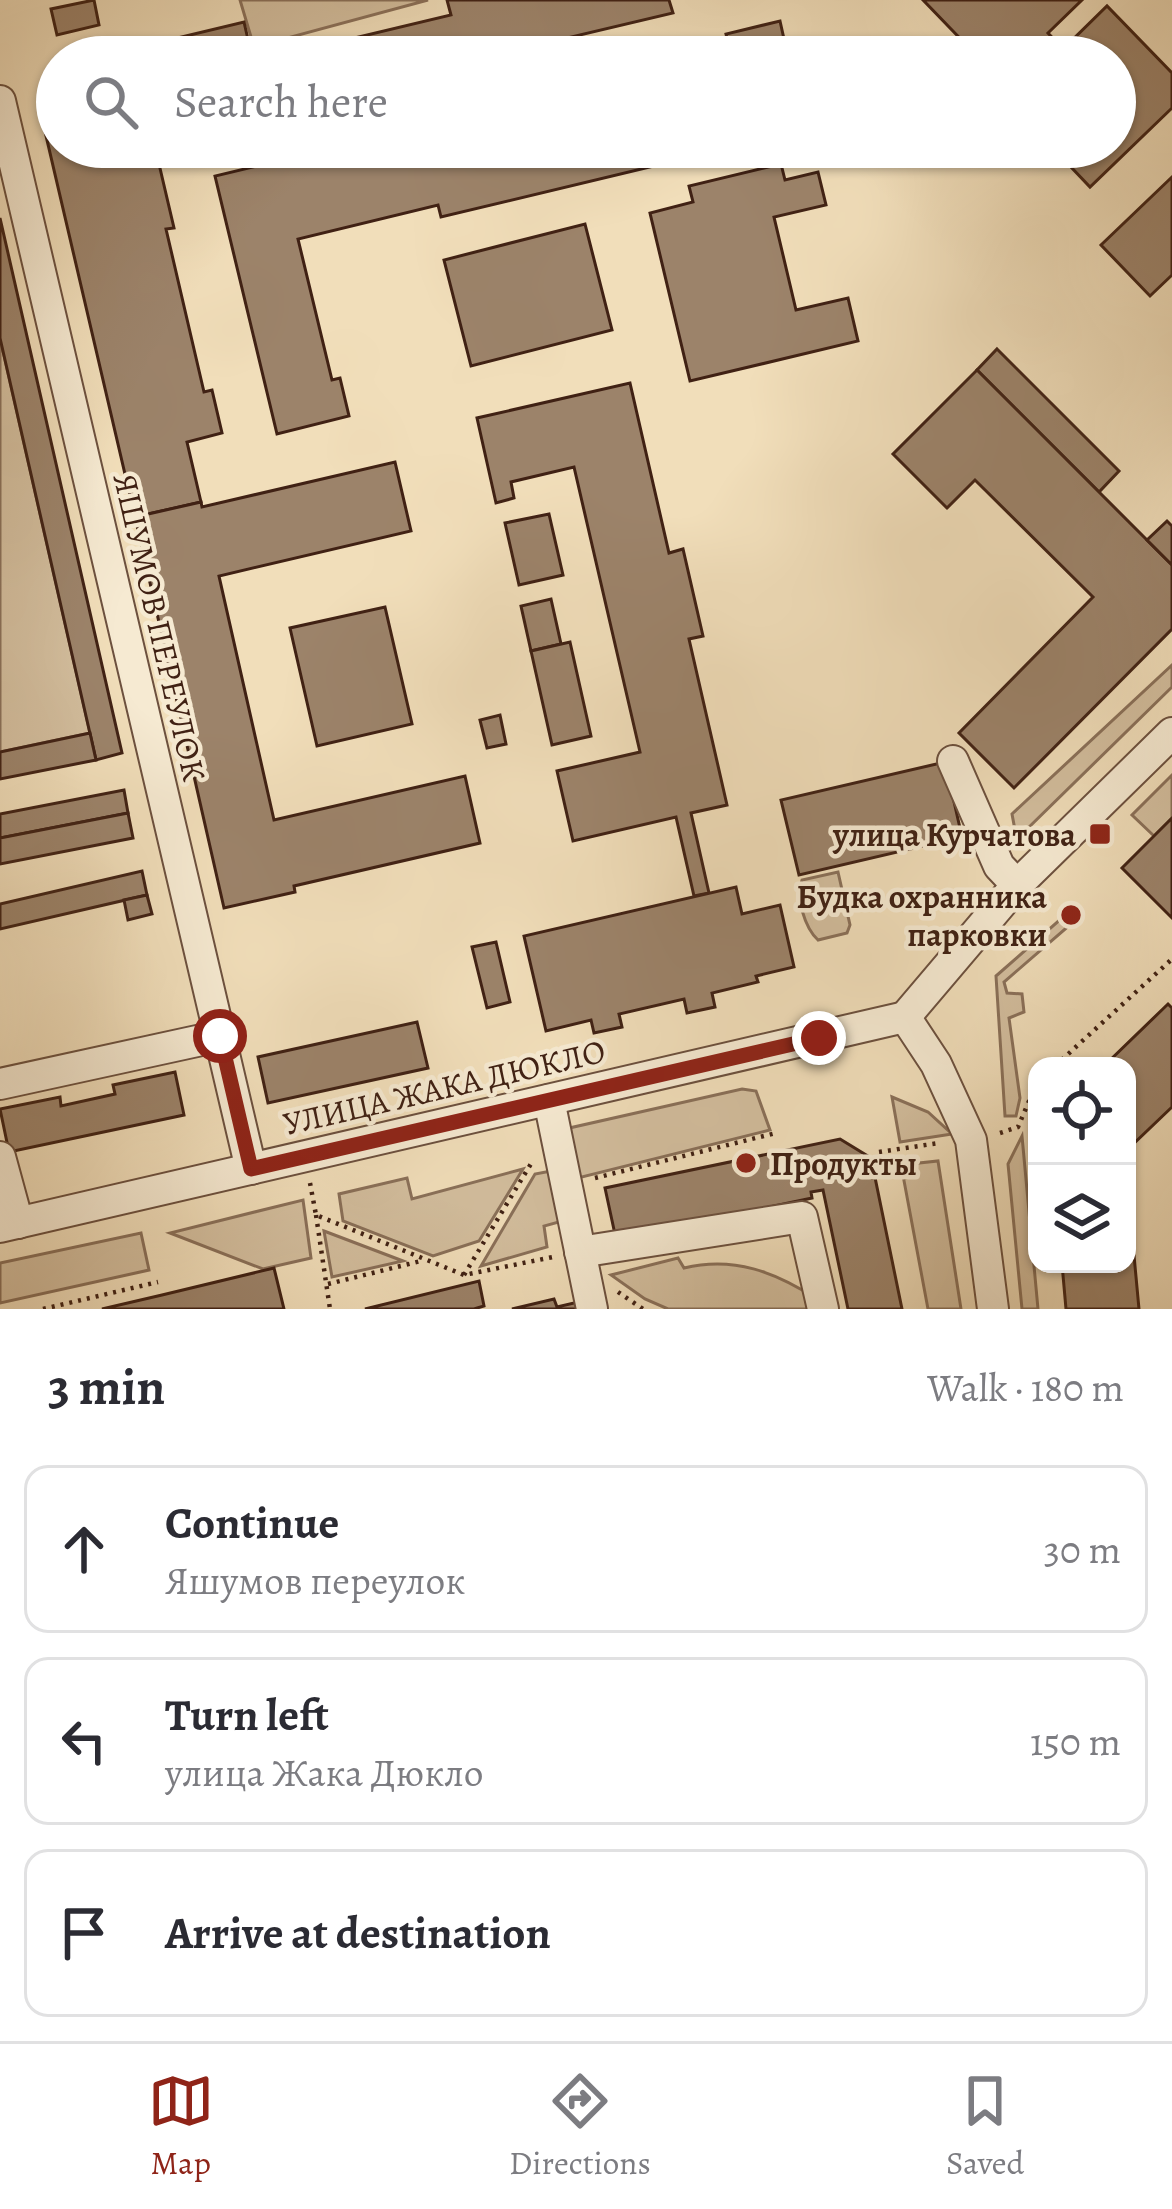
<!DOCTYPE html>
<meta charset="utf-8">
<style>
body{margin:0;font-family:Alegreya,serif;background:#f2f2f3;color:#2b2b33}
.controls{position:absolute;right:36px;bottom:36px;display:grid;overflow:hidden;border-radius:24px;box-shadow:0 3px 9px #0004}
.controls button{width:108px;height:108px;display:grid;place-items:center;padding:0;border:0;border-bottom:3px solid #e1e1e2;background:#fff;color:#2b2b33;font:60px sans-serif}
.stop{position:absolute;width:36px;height:36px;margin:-27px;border:9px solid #8f2418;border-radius:50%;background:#fff}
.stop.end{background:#8f2418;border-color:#fff;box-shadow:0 3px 12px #0008}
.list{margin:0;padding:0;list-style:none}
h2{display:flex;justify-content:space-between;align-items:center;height:156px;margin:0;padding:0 48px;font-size:51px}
h2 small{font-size:39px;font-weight:400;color:#7c7c81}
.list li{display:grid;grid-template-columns:78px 1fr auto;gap:36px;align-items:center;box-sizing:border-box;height:168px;margin:0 24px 24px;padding:0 24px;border:3px solid #e1e1e2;border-radius:24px}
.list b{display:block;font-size:45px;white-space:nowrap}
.list p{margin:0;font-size:39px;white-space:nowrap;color:#7c7c81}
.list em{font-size:39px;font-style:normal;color:#7c7c81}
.icon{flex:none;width:66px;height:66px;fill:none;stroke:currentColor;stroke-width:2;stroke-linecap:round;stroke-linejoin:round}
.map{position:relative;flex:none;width:1172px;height:1309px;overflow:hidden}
.search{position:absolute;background:#fff;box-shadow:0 3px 9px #0004;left:36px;right:36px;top:36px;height:132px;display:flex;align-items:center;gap:30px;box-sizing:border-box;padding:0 42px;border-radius:66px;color:#7c7c81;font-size:45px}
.sheet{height:732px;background:#fff}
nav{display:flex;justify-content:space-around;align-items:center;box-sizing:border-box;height:168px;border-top:3px solid #e1e1e2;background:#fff;font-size:33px;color:#7c7c81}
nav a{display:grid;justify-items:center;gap:6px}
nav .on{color:#8f2418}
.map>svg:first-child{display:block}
</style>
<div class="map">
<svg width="1172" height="1309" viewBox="0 0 1172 1309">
<rect width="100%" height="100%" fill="#f1deba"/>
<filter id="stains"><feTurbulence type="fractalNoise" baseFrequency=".00167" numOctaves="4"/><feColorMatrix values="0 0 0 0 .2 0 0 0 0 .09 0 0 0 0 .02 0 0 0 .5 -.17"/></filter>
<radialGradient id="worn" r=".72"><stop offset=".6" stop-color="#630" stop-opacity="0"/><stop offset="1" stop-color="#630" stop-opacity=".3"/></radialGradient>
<g fill="#d3be9e" stroke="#8a7059" stroke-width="3">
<path d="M 240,0 L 428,0 L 254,47 Z"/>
<path d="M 0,338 L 90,733 L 0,752 Z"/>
<path d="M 1172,665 L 1172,687 L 1026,830 L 1015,830 L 1012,814 Z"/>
<path d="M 1172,775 L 1172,818 L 1154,836 L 1132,815 Z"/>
<path d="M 838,872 L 850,925 L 847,933 L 818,940 C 805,928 795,897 802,880 Z"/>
<path d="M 1063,917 L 1071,924 L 1004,982 L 1007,993 L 1022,994 L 1024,1012 L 1009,1018 L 1020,1098 L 1016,1116 L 1005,1116 L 996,976 Z"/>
<path d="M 742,1089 L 756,1091 L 770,1130 L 574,1179 L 565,1129 Z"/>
<path d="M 892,1097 L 928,1112 L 952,1134 L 900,1142 Z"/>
<path d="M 1022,1136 L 1038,1309 L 1022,1309 L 1008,1164 Z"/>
<path d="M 938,1161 L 961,1309 L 928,1309 L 902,1170 L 910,1164 Z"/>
<path d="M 523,1169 L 479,1241 L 433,1256 L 343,1221 L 339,1194 L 407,1178 L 412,1199 Z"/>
<path d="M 551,1171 L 559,1222 L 544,1226 L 547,1247 L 481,1266 L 535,1174 Z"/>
<path d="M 303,1200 L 311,1258 L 263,1269 L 170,1233 Z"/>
<path d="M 324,1231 L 403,1261 L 332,1277 Z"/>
<path d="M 141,1233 L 149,1270 L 0,1303 L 0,1263 Z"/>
<path d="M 678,1258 L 684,1268 C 734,1256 775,1272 817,1299 L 819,1309 L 668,1309 L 645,1299 L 611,1275 Z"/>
</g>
<g fill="#9c836a" stroke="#402114" stroke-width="3">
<path d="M 94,0 L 99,25 L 57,35 L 51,9 Z"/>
<path d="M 447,0 L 669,0 L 673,13 L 487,57 L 275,57 L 451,15 Z"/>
<path d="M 923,0 L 1082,0 L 1048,33 L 1063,49 L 1107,6 L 1172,73 L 1172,108 L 1090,187 L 1052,147 L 1115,147 L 1115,57 L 978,57 Z"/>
<path d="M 780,21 L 788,57 L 710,57 L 730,52 L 726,34 Z"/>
<path d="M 244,22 L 252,57 L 98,57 Z"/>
<path d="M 57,106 L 57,147 L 155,147 L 174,228 L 166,229 L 204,392 L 212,390 L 222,433 L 187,442 L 201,502 L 135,517 L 40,110 Z"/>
<path d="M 337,147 L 733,147 L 441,217 L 438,205 L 298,239 L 332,380 L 340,378 L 349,416 L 277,434 L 215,176 Z"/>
<path d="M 868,147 L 901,147 L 883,164 Z"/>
<path d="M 781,164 L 785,180 L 818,172 L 826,205 L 774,217 L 796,310 L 848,298 L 858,341 L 690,381 L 650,213 L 693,202 L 689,186 Z"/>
<path d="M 1172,177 L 1172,275 L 1150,296 L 1101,245 Z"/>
<path d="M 0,218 L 122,753 L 96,760 L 0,338 Z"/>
<path d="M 585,224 L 612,330 L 471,366 L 444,260 Z"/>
<path d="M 997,349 L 1119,471 L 1099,492 L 977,370 Z"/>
<path d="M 977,370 L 1172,565 L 1172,629 L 1014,788 L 959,733 L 1093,597 L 975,480 L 947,508 L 893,454 Z"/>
<path d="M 630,383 L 669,553 L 683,549 L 703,636 L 689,639 L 727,805 L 691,813 L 709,893 L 694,896 L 676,817 L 573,841 L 557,771 L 640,752 L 574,467 L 511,482 L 514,498 L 496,503 L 477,418 Z"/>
<path d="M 395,462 L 411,531 L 219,576 L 274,820 L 465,776 L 480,843 L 294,886 L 295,892 L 224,908 L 135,517 L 201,502 L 202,507 Z"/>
<path d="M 549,514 L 563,575 L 519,585 L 505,523 Z"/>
<path d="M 1167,521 L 1172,526 L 1172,565 L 1147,540 Z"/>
<path d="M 551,599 L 561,644 L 531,651 L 521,606 Z"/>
<path d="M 385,607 L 412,724 L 317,746 L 290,628 Z"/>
<path d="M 570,642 L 591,736 L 552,745 L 531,651 Z"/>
<path d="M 500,715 L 506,744 L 487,748 L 480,720 Z"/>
<path d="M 90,733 L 96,760 L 0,779 L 0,752 Z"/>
<path d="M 945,762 L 962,837 L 799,875 L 781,800 Z"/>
<path d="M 124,790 L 128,813 L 0,838 L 0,814 Z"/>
<path d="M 128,813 L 133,838 L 0,864 L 0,838 Z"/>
<path d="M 1172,818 L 1172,918 L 1122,868 Z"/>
<path d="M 142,871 L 147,895 L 0,929 L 0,904 Z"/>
<path d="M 736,887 L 742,914 L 780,905 L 794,967 L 756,976 L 758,982 L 712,993 L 715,1007 L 687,1013 L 684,999 L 619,1014 L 622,1027 L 594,1033 L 591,1020 L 546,1031 L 524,936 Z"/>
<path d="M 147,895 L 152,914 L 128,920 L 124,900 Z"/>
<path d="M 496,942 L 510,1002 L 487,1008 L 472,947 Z"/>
<path d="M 1168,1004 L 1172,1008 L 1172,1107 L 1127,1150 L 1127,1066 L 1104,1066 Z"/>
<path d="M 417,1022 L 428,1068 L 268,1103 L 258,1057 Z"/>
<path d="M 175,1072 L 184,1115 L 9,1152 L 0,1109 L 60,1097 L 61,1106 L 115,1094 L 113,1085 Z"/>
<path d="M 840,1139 L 871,1158 L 902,1309 L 848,1309 L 823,1190 L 811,1192 L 812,1198 L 616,1239 L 605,1188 Z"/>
<path d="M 1127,1180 L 1139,1309 L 1066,1309 L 1062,1264 L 1127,1264 Z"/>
<path d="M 274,1268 L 284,1309 L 102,1309 L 162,1295 Z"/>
<path d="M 479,1281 L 484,1306 L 474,1309 L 365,1309 Z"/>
<path d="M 554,1299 L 557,1307 L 578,1302 L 579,1309 L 512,1309 Z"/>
</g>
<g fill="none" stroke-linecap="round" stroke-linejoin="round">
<defs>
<g id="minor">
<path d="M 0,101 L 251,1169"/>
<path d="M 953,761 L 999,866 L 1017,885"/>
<path d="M 905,1017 L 1017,885 L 1172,733"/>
<path d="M 905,1017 L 936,1064 L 971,1140 L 993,1309"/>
<path d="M 0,1084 L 220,1036"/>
<path d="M 549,1100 L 592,1309"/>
<path d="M 0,1157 L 18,1223"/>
<path d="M 0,1227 L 905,1017"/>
<path d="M 580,1252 L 802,1217 L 823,1309"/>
</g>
</defs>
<use href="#minor" stroke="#6c503e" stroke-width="34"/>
<g stroke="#402114" stroke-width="4.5" stroke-dasharray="3 6" stroke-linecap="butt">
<path d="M 1055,1066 L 1172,959"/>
<path d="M 1000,1133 L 1018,1127 L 1037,1082"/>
<path d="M 879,1152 L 939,1143"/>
<path d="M 595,1178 L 776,1133"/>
<path d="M 310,1183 L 316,1215 L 464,1275 L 553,1257"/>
<path d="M 316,1215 L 330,1309"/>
<path d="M 464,1275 L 532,1162"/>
<path d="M 328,1284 L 421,1261"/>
<path d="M 618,1292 L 643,1309"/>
<path d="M 43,1309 L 158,1282"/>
</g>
<use href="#minor" stroke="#f6ead2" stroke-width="30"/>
</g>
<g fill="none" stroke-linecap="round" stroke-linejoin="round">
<path stroke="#8f2418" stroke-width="15" d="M 220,1036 L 251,1169 L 819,1038"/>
</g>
<g fill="#8f2418" stroke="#f6ead2" stroke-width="4.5">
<rect x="1088" y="822" width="24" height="24" rx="6"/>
<circle cx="1071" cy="915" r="12"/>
<circle cx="746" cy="1163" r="12"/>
</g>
<g text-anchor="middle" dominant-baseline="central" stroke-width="9" stroke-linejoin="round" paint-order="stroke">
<g font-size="33" fill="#402114" stroke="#f6ead2">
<text transform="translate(160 627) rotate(77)">ЯШУМОВ ПЕРЕУЛОК</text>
<text transform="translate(444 1087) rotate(-13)">УЛИЦА ЖАКА ДЮКЛО</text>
</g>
<g font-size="33" font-weight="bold" fill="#402114" stroke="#f6ead2" text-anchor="end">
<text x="1076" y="834">улица Курчатова</text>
<text x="1047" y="896">Будка охранника<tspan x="1047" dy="38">парковки</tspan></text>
<text x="770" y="1163" text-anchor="start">Продукты</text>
</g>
</g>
<rect width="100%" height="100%" filter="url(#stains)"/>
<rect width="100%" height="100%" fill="url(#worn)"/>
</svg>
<div class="controls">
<button><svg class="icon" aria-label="locate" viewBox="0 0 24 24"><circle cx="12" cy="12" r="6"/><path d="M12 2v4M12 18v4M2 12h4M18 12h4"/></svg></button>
<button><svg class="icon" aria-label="layers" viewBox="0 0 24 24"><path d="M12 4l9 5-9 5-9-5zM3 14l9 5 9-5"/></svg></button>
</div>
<div class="stop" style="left:220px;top:1036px"></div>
<div class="stop end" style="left:819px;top:1038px"></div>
<div class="search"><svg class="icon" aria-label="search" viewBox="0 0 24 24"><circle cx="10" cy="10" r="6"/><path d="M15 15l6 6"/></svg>Search here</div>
</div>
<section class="sheet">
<h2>3 min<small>Walk · 180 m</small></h2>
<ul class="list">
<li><svg class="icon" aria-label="ahead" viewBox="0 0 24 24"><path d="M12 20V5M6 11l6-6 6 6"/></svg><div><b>Continue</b><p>Яшумов переулок</p></div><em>30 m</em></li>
<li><svg class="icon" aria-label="left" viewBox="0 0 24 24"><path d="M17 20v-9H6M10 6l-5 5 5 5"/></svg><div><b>Turn left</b><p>улица Жака Дюкло</p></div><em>150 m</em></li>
<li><svg class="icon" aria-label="arrive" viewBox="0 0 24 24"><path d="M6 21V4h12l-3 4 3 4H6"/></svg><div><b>Arrive at destination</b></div></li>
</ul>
</section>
<nav>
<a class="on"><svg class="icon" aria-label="map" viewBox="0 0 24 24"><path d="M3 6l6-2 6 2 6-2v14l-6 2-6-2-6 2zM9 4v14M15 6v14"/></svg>Map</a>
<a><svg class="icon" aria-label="directions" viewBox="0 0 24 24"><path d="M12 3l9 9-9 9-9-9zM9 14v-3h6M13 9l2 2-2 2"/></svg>Directions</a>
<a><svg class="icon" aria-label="saved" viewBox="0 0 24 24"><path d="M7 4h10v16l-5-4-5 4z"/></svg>Saved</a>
</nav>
